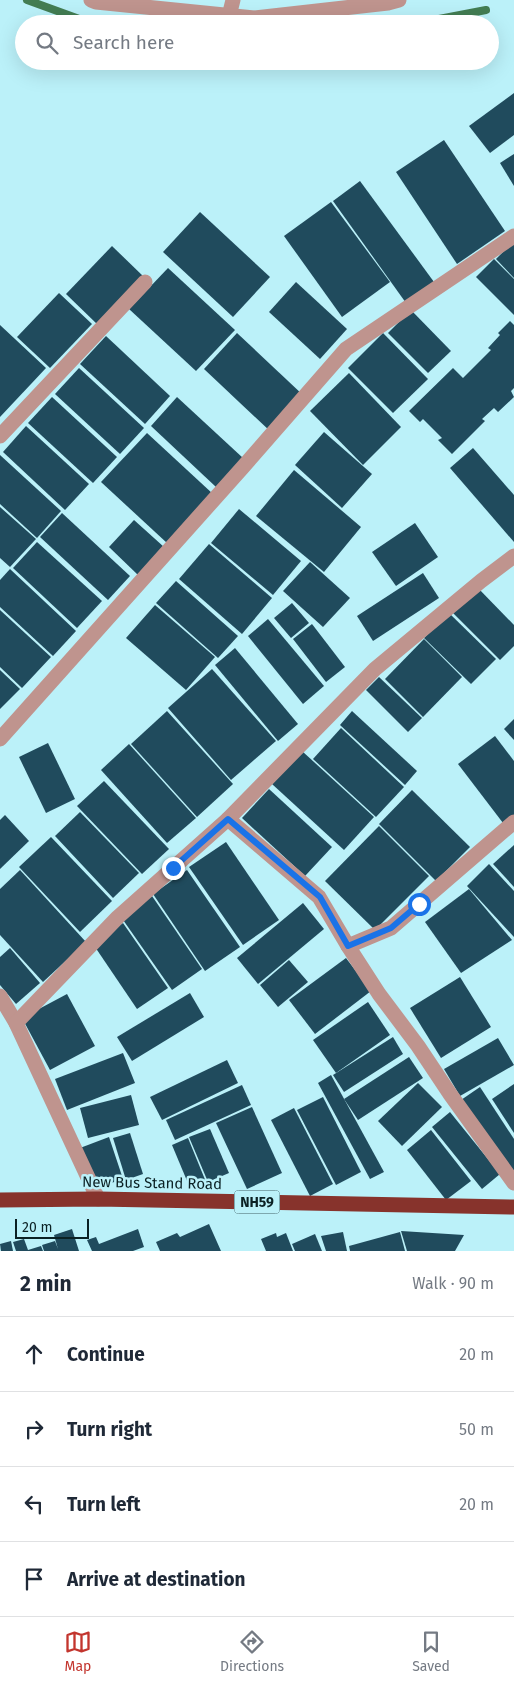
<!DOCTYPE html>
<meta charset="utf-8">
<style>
body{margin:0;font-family:"Fira Sans",sans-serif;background:#f6f6f7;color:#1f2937}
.scale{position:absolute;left:15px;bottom:12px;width:74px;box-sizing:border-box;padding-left:5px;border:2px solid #0b2124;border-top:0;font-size:14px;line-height:18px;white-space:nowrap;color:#0b2124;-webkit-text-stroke:4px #bbf1f9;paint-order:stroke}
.stop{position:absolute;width:15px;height:15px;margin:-11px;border:4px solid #1a73e8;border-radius:50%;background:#fff}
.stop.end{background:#1a73e8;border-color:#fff;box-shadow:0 1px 5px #0008}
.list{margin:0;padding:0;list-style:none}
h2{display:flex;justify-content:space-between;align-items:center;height:65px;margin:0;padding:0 20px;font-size:21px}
h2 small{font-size:16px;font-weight:400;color:#747a83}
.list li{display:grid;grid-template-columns:32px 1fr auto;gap:15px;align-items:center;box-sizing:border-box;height:75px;padding:0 20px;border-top:1px solid #e0e1e3}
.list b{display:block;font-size:19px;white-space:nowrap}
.list em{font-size:16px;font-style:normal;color:#747a83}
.icon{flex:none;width:28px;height:28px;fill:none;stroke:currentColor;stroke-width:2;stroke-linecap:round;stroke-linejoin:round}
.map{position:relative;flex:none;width:514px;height:1251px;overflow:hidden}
.search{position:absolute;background:#fff;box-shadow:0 5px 20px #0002;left:15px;right:15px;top:15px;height:55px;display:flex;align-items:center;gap:12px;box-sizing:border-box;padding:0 18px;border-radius:28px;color:#747a83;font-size:19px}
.sheet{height:365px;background:#fff}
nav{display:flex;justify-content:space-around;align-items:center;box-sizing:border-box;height:70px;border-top:1px solid #e0e1e3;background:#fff;font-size:14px;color:#747a83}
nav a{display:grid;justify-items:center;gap:2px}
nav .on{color:#c3352e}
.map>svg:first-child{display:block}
</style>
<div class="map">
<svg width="514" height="1251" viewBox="0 0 514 1251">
<rect width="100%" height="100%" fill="#bbf1f9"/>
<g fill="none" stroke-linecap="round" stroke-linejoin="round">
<g stroke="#437d53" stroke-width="8">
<path d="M 27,0 L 93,24"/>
<path d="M 413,24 L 486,10"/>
</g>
</g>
<g fill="#204b5d">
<path d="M 514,93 L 514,135 L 490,153 L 469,126 Z"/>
<path d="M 444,140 L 505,231 L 457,264 L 396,172 Z"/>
<path d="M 514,154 L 514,186 L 500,163 Z"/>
<path d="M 360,181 L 434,282 L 406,303 L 333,201 Z"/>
<path d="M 331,202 L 390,282 L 342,317 L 284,236 Z"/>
<path d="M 200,212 L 270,277 L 233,317 L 163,252 Z"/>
<path d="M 512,243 L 514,245 L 514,278 L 496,259 Z"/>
<path d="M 112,246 L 144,277 L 98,325 L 66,294 Z"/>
<path d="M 494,259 L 514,279 L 514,315 L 476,277 Z"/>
<path d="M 168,268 L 235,330 L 196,371 L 129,309 Z"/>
<path d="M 296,282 L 347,329 L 320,359 L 269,312 Z"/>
<path d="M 59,293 L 92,324 L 50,368 L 17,337 Z"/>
<path d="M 411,310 L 451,351 L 428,373 L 388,333 Z"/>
<path d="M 510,321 L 514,325 L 514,388 L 511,391 L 514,397 L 498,412 L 494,408 L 482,419 L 485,421 L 452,454 L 438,440 L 442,438 L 423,419 L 420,422 L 409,411 L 453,368 L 463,378 L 491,350 L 488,348 L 500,335 L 498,333 Z"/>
<path d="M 0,325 L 46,368 L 0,417 Z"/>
<path d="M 237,333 L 304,396 L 271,432 L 204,369 Z"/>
<path d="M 383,333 L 428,379 L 393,413 L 348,368 Z"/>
<path d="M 106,336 L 170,396 L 145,424 L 80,364 Z"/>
<path d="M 79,368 L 144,428 L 120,454 L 55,394 Z"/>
<path d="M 349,373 L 401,427 L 363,465 L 310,411 Z"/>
<path d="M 52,397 L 117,457 L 93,483 L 28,423 Z"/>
<path d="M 177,397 L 243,458 L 216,487 L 151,426 Z"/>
<path d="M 26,426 L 89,484 L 65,510 L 3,452 Z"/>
<path d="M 324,432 L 372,474 L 342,508 L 295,465 Z"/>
<path d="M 147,433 L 213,494 L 167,543 L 101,482 Z"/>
<path d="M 473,448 L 514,495 L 514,542 L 450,468 Z"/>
<path d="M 0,455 L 61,511 L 37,538 L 0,504 Z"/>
<path d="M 294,470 L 361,527 L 324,572 L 256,516 Z"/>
<path d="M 0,507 L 36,539 L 10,567 L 0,558 Z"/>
<path d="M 239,509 L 301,561 L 273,595 L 211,543 Z"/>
<path d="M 62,513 L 130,576 L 108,600 L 40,537 Z"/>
<path d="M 134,520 L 164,547 L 138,575 L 109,547 Z"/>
<path d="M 415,523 L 438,557 L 396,586 L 372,552 Z"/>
<path d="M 37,542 L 102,601 L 77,628 L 13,568 Z"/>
<path d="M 209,544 L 272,598 L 242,634 L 179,579 Z"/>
<path d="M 310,562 L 350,598 L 323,627 L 283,591 Z"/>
<path d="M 10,569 L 76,631 L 53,656 L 0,607 L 0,580 Z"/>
<path d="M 423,573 L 439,598 L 373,641 L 357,616 Z"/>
<path d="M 176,581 L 238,636 L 218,658 L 156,603 Z"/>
<path d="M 477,587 L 514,625 L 514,646 L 500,660 L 452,612 Z"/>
<path d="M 292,603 L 309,623 L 291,638 L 274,618 Z"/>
<path d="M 155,605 L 215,657 L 186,690 L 126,638 Z"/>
<path d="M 0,610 L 51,657 L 22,688 L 0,667 Z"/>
<path d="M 449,613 L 496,659 L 471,684 L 424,638 Z"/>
<path d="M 268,619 L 324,686 L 303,704 L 248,636 Z"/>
<path d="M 312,624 L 345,667 L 326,682 L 293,639 Z"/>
<path d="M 424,639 L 462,677 L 423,717 L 385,679 Z"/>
<path d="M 235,648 L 298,724 L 278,741 L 215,665 Z"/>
<path d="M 212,669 L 276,741 L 231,780 L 168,708 Z"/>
<path d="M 0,670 L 20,689 L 0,709 Z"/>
<path d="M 379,677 L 422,718 L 408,732 L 366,690 Z"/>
<path d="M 167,711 L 233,784 L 197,817 L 131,744 Z"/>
<path d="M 352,711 L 417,771 L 405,785 L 340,725 Z"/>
<path d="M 514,719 L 514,740 L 504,729 Z"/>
<path d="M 341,728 L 404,787 L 376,817 L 313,759 Z"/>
<path d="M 495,736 L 514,761 L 514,815 L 503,823 L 458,764 Z"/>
<path d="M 48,743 L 75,799 L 46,813 L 19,757 Z"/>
<path d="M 129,744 L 196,818 L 167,843 L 101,770 Z"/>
<path d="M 302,751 L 374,817 L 344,850 L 272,784 Z"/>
<path d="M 104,781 L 169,849 L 142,874 L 77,806 Z"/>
<path d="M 269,789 L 332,847 L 305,876 L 242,818 Z"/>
<path d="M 412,790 L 470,847 L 436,881 L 379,824 Z"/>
<path d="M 80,812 L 139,873 L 113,898 L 55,836 Z"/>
<path d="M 5,815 L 29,841 L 0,869 L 0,820 Z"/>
<path d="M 379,826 L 429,876 L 375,930 L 325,881 Z"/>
<path d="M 51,837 L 112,901 L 80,932 L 19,867 Z"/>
<path d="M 226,842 L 279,920 L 243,945 L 189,867 Z"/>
<path d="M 514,845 L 514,887 L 493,864 Z"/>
<path d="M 489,864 L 514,891 L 514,937 L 467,886 Z"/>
<path d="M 20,870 L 86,942 L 43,982 L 0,935 L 0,889 Z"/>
<path d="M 187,870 L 240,947 L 205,971 L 153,894 Z"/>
<path d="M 469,889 L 512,940 L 461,973 L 425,922 Z"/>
<path d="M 152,896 L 202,969 L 172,990 L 121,917 Z"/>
<path d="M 303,903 L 324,929 L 258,984 L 237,958 Z"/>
<path d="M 123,923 L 168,988 L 137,1009 L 93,944 Z"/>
<path d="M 10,948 L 40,983 L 16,1004 L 0,985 L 0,957 Z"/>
<path d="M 346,958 L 371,991 L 315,1034 L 289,1000 Z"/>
<path d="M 289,960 L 308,982 L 278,1007 L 260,985 Z"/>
<path d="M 460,977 L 491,1027 L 441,1058 L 410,1008 Z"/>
<path d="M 190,993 L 204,1017 L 132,1061 L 117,1037 Z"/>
<path d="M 67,994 L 95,1046 L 50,1070 L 22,1018 Z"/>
<path d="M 368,1002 L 390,1035 L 336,1073 L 313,1040 Z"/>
<path d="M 393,1037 L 403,1054 L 344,1092 L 333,1075 Z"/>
<path d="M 498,1038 L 514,1065 L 460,1096 L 444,1069 Z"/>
<path d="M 123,1053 L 135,1083 L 67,1110 L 55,1079 Z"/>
<path d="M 409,1057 L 423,1078 L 358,1120 L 344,1099 Z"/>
<path d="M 227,1060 L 238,1083 L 162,1120 L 150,1097 Z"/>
<path d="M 331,1075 L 384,1172 L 370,1179 L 318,1083 Z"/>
<path d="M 418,1083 L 442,1107 L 402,1146 L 378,1121 Z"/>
<path d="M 514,1084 L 514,1133 L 492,1099 Z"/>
<path d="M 242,1085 L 251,1105 L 175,1140 L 166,1120 Z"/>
<path d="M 480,1087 L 514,1139 L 514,1180 L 461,1100 Z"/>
<path d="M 131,1095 L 139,1125 L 88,1138 L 80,1108 Z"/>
<path d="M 323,1097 L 361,1172 L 336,1185 L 297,1110 Z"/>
<path d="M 252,1107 L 282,1173 L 247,1189 L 216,1123 Z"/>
<path d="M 294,1108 L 333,1184 L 310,1196 L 271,1120 Z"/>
<path d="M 450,1112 L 500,1174 L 482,1189 L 432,1127 Z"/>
<path d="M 210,1129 L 229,1173 L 208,1182 L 189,1137 Z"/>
<path d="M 431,1130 L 471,1181 L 446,1200 L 407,1150 Z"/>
<path d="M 130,1133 L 143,1174 L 126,1180 L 113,1138 Z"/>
<path d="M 109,1137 L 123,1179 L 94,1189 L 80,1148 Z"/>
<path d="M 188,1138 L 206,1182 L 190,1188 L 172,1145 Z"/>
<path d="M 209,1224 L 221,1251 L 160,1251 L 156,1242 L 177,1233 L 180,1237 Z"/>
<path d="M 72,1229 L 79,1251 L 44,1251 L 42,1245 L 55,1241 L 58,1249 L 54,1235 Z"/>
<path d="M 138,1229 L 144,1247 L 133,1251 L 92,1251 L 87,1240 L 96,1237 L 99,1244 Z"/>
<path d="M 401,1231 L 464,1235 L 455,1251 L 407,1251 Z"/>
<path d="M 343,1232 L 347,1251 L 326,1251 L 321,1236 Z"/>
<path d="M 400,1232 L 405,1251 L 350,1251 L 349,1246 Z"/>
<path d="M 276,1233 L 277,1237 L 286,1233 L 293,1251 L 266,1251 L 261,1239 Z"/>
<path d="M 315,1234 L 322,1251 L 295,1251 L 292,1244 Z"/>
<path d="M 24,1239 L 28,1250 L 41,1246 L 43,1251 L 16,1251 L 13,1242 Z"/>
<path d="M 11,1241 L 13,1251 L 1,1251 L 0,1244 Z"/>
</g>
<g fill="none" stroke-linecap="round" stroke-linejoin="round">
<g stroke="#bf948e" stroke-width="15">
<path d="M 91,0 L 96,2 L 254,18 L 388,3 L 399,0"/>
<path d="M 229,16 L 233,0"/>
<path d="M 0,436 L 145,282"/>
<path d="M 0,739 L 243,467 L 346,349 L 514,236"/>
<path d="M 228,819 L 319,897 L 348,946"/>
<path d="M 514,822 L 391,928 L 348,946 L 379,994 L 418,1046 L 450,1094 L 514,1183"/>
<path d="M 0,996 L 16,1023 L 98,1199"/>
<path d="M 16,1023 L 118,917 L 228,819 L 375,669 L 481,581 L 514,556"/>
</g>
<path stroke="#87332c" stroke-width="15" d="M 0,1200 L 98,1199 L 514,1207"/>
</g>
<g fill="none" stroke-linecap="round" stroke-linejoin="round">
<path stroke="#1a73e8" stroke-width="6" d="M 173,868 L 228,819 L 320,897 L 348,946 L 391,928 L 419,904"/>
</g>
<g text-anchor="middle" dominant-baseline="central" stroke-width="5" stroke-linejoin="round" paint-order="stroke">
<rect fill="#bbf1f9" stroke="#405f64" stroke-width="1" x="234.5" y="1190.5" width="45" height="23" rx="4"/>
<g font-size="14" font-weight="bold" fill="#0b2124">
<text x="257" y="1202">NH59</text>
</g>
<g font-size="15" fill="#0b2124" stroke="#bbf1f9">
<text transform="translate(152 1183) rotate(1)">New Bus Stand Road</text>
</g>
</g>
</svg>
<div class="scale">20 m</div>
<div class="stop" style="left:419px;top:904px"></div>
<div class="stop end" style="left:173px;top:868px"></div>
<div class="search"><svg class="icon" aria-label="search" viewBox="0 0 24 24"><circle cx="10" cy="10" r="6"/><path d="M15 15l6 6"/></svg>Search here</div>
</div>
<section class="sheet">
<h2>2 min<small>Walk · 90 m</small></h2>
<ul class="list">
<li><svg class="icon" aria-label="ahead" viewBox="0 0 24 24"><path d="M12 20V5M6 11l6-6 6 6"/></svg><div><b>Continue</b></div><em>20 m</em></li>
<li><svg class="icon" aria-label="right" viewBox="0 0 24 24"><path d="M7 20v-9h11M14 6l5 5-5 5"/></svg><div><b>Turn right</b></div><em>50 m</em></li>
<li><svg class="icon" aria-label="left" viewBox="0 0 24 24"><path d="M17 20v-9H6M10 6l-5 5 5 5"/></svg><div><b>Turn left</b></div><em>20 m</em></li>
<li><svg class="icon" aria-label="arrive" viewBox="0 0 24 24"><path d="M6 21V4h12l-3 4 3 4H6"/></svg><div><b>Arrive at destination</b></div></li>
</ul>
</section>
<nav>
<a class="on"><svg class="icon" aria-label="map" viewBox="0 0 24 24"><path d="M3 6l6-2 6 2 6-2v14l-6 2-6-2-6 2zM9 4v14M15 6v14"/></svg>Map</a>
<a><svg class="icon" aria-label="directions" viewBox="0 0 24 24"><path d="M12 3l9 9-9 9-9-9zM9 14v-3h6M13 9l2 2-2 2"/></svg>Directions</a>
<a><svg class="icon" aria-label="saved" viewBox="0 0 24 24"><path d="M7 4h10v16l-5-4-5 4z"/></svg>Saved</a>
</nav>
